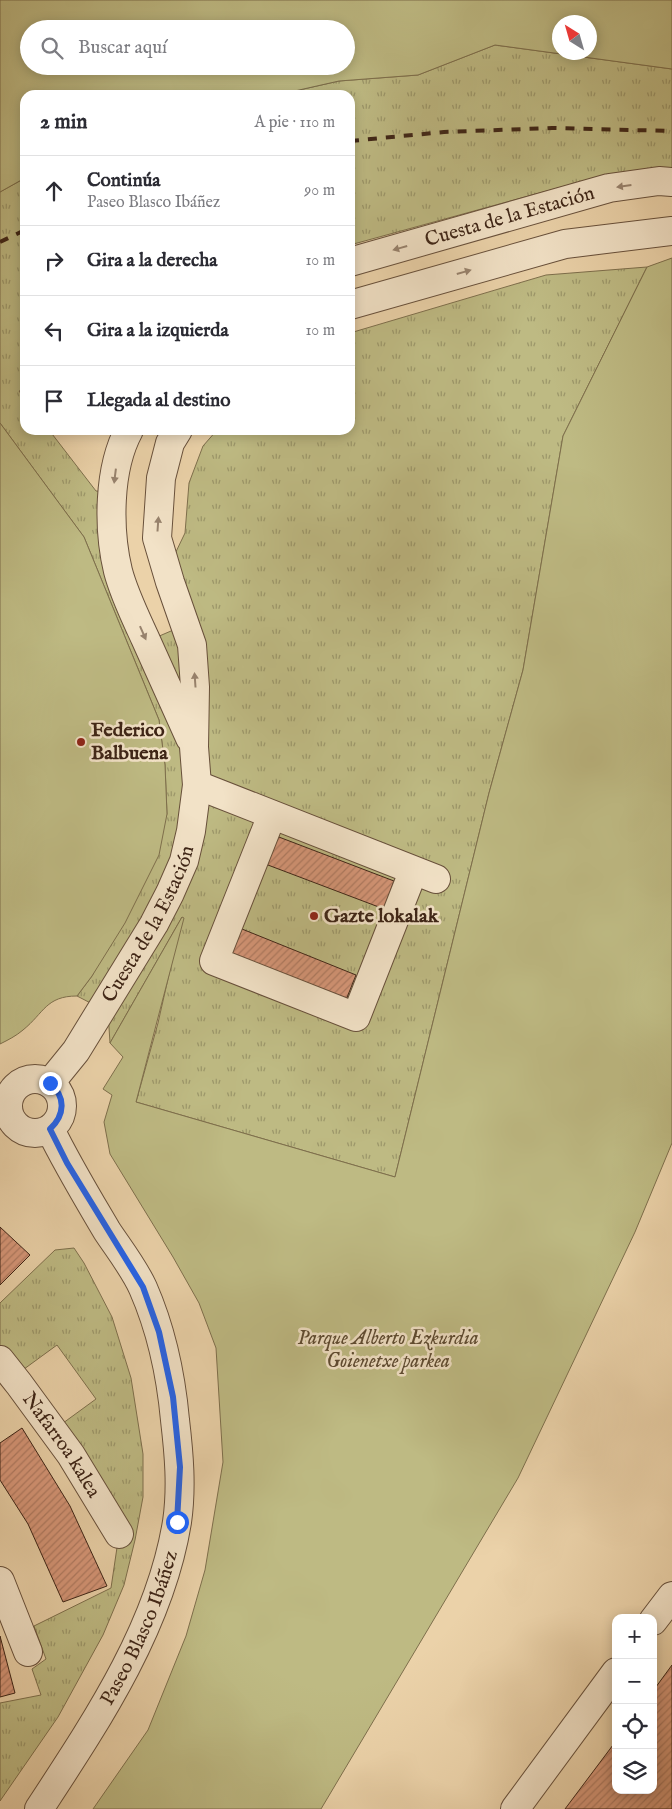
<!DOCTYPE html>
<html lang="es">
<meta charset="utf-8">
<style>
body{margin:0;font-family:"IM FELL English",serif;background:#f2f2f3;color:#2b2b33}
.controls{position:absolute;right:15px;bottom:15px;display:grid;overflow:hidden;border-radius:10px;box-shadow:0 2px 12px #0003}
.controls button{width:45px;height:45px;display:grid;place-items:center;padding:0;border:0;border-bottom:1px solid #e1e1e2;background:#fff;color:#2b2b33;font:25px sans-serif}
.compass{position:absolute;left:552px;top:15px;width:45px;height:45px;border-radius:50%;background:#fff;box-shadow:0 2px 12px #0003;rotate:323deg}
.stop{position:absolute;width:15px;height:15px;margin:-11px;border:4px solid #2563eb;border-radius:50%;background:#fff}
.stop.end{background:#2563eb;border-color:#fff;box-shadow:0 1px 5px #0008}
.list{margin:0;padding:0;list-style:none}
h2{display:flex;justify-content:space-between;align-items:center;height:65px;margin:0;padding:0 20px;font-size:21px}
h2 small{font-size:16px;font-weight:400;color:#7c7c81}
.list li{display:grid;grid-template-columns:32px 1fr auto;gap:15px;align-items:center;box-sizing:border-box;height:70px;padding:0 20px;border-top:1px solid #e1e1e2}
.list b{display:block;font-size:19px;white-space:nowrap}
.list p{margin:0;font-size:16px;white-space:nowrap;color:#7c7c81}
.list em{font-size:16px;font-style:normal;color:#7c7c81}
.icon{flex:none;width:28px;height:28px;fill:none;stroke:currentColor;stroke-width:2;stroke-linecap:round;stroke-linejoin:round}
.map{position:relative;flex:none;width:672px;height:1809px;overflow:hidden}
.search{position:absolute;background:#fff;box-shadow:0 2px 12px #0003;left:20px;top:20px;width:335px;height:55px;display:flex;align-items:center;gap:12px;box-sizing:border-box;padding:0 18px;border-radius:28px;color:#7c7c81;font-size:19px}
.panel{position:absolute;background:#fff;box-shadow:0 2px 12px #0003;left:20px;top:90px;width:335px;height:345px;border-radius:15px}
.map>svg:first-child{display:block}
</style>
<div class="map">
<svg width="672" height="1809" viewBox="0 0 672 1809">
<defs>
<pattern id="grass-tufts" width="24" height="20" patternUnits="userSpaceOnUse" patternTransform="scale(1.25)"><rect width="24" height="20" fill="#beba83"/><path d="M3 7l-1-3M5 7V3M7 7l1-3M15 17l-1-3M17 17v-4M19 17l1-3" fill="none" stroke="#9c976a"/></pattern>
<pattern id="building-hatch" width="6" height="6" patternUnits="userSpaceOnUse" patternTransform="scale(1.25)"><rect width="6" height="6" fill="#d79779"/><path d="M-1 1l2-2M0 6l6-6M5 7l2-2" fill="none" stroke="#b07b62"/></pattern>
</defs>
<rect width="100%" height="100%" fill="#ebd2a9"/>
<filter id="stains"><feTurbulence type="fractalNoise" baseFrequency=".004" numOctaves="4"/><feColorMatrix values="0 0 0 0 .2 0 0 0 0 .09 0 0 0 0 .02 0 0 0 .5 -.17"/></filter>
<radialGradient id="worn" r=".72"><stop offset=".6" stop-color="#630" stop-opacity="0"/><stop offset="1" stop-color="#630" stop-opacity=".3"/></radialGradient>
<g fill="url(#grass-tufts)" stroke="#7e6f4c">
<path d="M 495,45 L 672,69 L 672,170 L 605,175 L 350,245 L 350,95 L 277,95 L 339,81 L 418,75 Z"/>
<path d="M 25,178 L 25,389 L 19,391 L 25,399 L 25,430 L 49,430 L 96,491 L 121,493 L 123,552 L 157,637 L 178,628 L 160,585 L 185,533 L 189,483 L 203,446 L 217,430 L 350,430 L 350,333 L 546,275 L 647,267 L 563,436 L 523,670 L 489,793 L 395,1177 L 136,1102 L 158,1023 L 182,917 L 110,1043 L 108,1012 L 77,996 L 92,976 L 167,814 L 165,765 L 159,720 L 84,537 L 0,423 L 0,192 Z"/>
<path d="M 74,1248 L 84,1263 L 112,1317 L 131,1378 L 143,1454 L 143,1497 L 135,1540 L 124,1585 L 103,1635 L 58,1717 L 0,1801 L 0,1703 L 41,1695 L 32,1669 L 46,1659 L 34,1626 L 111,1588 L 119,1534 L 59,1426 L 96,1399 L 57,1345 L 20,1372 L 0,1349 L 0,1303 L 55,1250 Z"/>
</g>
<g fill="#beba83" stroke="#7e6f4c" fill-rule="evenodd">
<path d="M 0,0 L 672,0 L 672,69 L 495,45 L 418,75 L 339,81 L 277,95 L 25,95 L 25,178 L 0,192 ZM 590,22 L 590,52 L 560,52 L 560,22 ZM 29,29 L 346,29 L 346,66 L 29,66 Z"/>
<path d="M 672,258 L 672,1143 L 635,1232 L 518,1478 L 321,1809 L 93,1809 L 148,1730 L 186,1636 L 205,1570 L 223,1462 L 216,1348 L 199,1303 L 173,1257 L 110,1154 L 104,1122 L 112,1095 L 103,1089 L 123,1057 L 110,1043 L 182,917 L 184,918 L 136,1102 L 395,1177 L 489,793 L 523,670 L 563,436 L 647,267 Z"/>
<path d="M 0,423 L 84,537 L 159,720 L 165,765 L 167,814 L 159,855 L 125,923 L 92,976 L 77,996 C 46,996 44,1013 23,1030 C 16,1036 8,1040 0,1044 Z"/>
</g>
<g fill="url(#building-hatch)" stroke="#3d2416">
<path d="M 271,834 L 394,881 L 384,909 L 260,862 Z"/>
<path d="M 237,927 L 356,975 L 346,1000 L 226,952 Z"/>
<path d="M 0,1227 L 30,1255 L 0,1285 Z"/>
<path d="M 22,1428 L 70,1506 L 107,1586 L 63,1602 L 28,1524 L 0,1480 L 0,1443 Z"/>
<path d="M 0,1636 L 15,1693 L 0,1697 Z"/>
<path d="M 672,1665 L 672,1809 L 565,1809 L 616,1741 L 616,1790 L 653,1790 L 653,1691 Z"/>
</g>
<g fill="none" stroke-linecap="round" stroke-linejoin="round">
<defs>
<g id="minor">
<path id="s1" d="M 350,262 L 609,188 L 659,181 L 672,182"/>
<path d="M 350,305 L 565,244 L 672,231"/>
<path d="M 129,430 C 108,469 108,529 118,571 C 124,594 135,616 145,638 C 160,671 175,705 190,738"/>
<path d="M 197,785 L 436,879"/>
<path d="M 272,815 L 214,961 L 356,1017 L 413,872"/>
<circle cx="35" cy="1106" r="27"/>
<path id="s2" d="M 50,1083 L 76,1051 L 154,924 L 170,893 L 184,861 L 191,831 L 197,785 L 194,747 L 195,687 L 192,645 L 170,582 L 157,538 L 161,478 L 170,443 L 178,430"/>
<path id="s3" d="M 0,1360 L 19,1384 L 71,1455 L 119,1534"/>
<path d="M 0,1581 L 28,1652"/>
<path d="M 653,1621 L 672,1596"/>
<path id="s4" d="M 39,1809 C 96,1722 160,1627 177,1522 C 182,1488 179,1454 175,1420 C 171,1376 161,1329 143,1288 C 134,1268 119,1249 107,1231 C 87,1197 67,1164 50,1129"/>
<path d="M 515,1809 L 616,1672"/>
</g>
</defs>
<use href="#minor" stroke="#68503b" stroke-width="30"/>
<use href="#minor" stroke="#f2e2c7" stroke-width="28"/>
<g stroke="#3d2416" stroke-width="4" stroke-dasharray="9 9" stroke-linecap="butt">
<path d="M 350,141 L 444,132 L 552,128 L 672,131"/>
<path d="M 0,242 L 25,230"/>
</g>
</g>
<defs><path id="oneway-solid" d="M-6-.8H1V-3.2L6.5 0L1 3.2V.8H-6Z" transform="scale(1.25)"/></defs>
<g fill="#98836e">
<use href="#oneway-solid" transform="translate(624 186) rotate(172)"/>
<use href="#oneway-solid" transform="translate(400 248) rotate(164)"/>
<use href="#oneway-solid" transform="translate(464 272) rotate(-16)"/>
<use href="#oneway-solid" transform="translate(115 476) rotate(97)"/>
<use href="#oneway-solid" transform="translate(158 524) rotate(-86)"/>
<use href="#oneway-solid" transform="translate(143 633) rotate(66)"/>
<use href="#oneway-solid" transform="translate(195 680) rotate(-94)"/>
</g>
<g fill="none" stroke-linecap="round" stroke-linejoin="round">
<path stroke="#2563eb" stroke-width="6" d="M 50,1083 C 66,1097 65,1115 50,1129 L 67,1163 L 143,1287 L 159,1332 L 173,1397 L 180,1467 L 177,1522"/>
</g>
<g fill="#8f2418" stroke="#f2e2c7" stroke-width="2">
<circle cx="81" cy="742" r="5"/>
<circle cx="314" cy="916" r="5"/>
</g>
<g text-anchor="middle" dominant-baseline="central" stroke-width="5" stroke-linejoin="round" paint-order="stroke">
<g font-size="20" fill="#3d2416" stroke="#f2e2c7">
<text stroke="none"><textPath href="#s1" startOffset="166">Cuesta de la Estación</textPath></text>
<text stroke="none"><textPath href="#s2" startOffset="188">Cuesta de la Estación</textPath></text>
<text stroke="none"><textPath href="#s3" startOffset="105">Nafarroa kalea</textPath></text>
<text stroke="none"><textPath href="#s4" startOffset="208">Paseo Blasco Ibáñez</textPath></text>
</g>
<g font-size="20" font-weight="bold" fill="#3d2416" stroke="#f2e2c7" text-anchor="start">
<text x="91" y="730">Federico<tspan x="91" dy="23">Balbuena</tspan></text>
<text x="324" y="916">Gazte lokalak</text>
</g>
<g font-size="20" font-style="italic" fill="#5d4a31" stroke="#f2e2c7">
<text x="388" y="1338">Parque Alberto Ezkurdia<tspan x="388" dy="23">Goienetxe parkea</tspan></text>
</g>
</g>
<rect width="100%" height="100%" filter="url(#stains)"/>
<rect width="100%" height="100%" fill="url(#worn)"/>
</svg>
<div class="controls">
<button>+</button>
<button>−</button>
<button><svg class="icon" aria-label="locate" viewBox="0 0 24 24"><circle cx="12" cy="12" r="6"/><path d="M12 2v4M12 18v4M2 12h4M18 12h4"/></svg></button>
<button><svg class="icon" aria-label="layers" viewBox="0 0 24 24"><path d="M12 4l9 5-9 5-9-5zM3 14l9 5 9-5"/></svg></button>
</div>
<svg class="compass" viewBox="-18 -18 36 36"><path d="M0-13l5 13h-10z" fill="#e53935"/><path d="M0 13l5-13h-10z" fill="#7c7c81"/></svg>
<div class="stop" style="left:177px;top:1522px"></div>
<div class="stop end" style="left:50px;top:1083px"></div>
<div class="search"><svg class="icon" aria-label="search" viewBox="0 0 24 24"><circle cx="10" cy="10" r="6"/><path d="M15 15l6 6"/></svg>Buscar aquí</div>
<section class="panel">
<h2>2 min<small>A pie · 110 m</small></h2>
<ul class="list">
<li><svg class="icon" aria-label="ahead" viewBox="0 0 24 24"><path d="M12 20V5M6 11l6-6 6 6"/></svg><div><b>Continúa</b><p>Paseo Blasco Ibáñez</p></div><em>90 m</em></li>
<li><svg class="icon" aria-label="right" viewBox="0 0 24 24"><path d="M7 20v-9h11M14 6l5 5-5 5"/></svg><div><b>Gira a la derecha</b></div><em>10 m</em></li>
<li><svg class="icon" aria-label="left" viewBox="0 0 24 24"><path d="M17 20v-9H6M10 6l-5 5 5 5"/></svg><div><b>Gira a la izquierda</b></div><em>10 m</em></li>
<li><svg class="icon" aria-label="arrive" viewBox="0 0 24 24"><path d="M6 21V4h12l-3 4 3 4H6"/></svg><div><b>Llegada al destino</b></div></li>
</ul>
</section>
</div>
